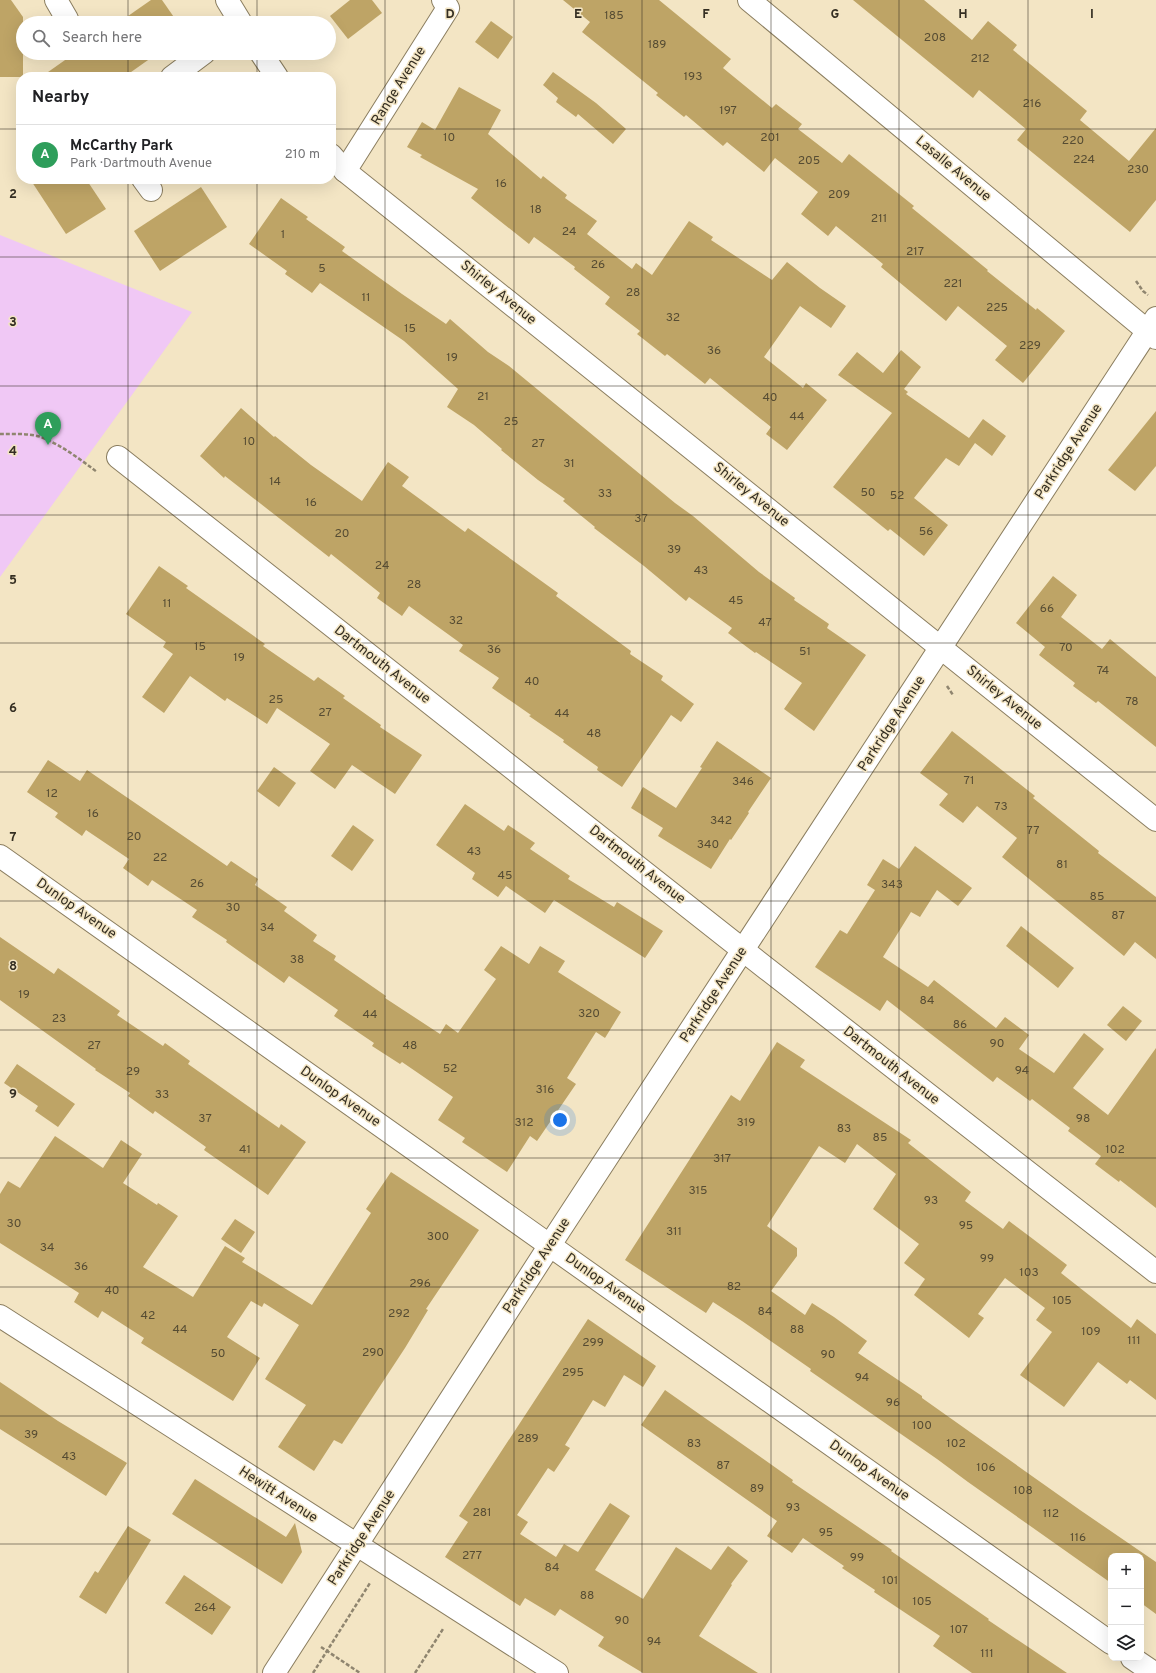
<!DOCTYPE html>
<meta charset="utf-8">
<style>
body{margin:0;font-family:Overpass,sans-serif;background:#f2f2f2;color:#202124}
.controls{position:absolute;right:12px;bottom:12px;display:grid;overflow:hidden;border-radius:8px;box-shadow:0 4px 16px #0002}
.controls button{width:36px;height:36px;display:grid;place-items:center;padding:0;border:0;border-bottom:1px solid #e0e0e0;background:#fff;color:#202124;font:20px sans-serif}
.you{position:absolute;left:560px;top:1120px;width:14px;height:14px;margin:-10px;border:3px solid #fff;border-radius:50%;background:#1a73e8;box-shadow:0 0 0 6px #1a73e833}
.badge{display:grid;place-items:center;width:26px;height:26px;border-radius:50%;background:#9537a1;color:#fff;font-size:13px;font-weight:700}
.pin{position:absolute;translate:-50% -33px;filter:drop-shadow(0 1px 2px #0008)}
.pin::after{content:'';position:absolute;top:21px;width:14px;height:12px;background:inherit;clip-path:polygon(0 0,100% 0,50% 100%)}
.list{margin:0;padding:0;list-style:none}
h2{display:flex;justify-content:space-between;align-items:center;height:52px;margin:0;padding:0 16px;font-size:17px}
h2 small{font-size:13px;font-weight:400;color:#757577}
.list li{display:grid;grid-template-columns:26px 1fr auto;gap:12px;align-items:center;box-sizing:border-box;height:60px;padding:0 16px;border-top:1px solid #e0e0e0}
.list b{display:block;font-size:15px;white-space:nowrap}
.list p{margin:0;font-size:13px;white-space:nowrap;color:#757577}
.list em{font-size:13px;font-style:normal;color:#757577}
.icon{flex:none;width:22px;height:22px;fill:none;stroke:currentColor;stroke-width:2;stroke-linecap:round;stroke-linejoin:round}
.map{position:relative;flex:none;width:1156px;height:1673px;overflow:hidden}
.search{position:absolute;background:#fff;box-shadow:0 4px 16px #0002;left:16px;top:16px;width:320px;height:44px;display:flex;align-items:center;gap:10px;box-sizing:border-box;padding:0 14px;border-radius:22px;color:#757577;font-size:15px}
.panel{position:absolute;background:#fff;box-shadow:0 4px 16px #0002;left:16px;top:72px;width:320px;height:112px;border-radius:16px}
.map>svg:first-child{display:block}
</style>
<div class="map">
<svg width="1156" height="1673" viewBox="0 0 1156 1673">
<rect width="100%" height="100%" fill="#f3e5c4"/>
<path fill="#f0c8f5" d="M 0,235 L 192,312 L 0,577 Z"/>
<g fill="#bea466">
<path d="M 0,0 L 11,0 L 23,17 L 23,77 L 0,77 Z"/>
<path d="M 151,0 L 162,0 L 178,23 L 118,23 Z"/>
<path d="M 350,0 L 372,0 L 382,13 L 348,39 L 330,16 Z"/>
<path d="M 563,0 L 659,0 L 731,59 L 723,68 L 772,108 L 776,104 L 802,124 L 798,129 L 842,163 L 849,154 L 914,206 L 912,208 L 988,270 L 987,271 L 1036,310 L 1037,308 L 1065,331 L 1023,383 L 995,360 L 1007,346 L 958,306 L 946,321 L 881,267 L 883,264 L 836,226 L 828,236 L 801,214 L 818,192 L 775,158 L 764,172 L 727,142 L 723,146 L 686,115 L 684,117 L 656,95 L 658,93 L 582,32 L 590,22 Z"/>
<path d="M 853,0 L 924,0 L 972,40 L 988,21 L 1017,45 L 1013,50 L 1087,111 L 1080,120 L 1129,161 L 1156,128 L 1156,200 L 1130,232 L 1017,140 L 1026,129 L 979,90 L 973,98 Z"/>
<path d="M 491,21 L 513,37 L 498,59 L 475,42 Z"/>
<path d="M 75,53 L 158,53 L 124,77 L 41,77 Z"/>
<path d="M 553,72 L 596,103 L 626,129 L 613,144 L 578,114 L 576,117 L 556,102 L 558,98 L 543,85 Z"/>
<path d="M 459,87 L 501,110 L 488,134 L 541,179 L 543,176 L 567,195 L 565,198 L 597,221 L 587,234 L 632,269 L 636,263 L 652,275 L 689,221 L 713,237 L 711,240 L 772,280 L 787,262 L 820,288 L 846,306 L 831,328 L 800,306 L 764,357 L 803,388 L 806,383 L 827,400 L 787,450 L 766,434 L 771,427 L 710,378 L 705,384 L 667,354 L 665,356 L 637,334 L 640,331 L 605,304 L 610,297 L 574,269 L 575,267 L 534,237 L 529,244 L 471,198 L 478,189 L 420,157 L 422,155 L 407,147 L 422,122 L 435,130 Z"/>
<path d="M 30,179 L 86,179 L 106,209 L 66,234 Z"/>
<path d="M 201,187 L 227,227 L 160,271 L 134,231 Z"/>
<path d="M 281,198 L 308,217 L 306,219 L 345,247 L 342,251 L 402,294 L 446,324 L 450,319 L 488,352 L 509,366 L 675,503 L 693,516 L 759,572 L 795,598 L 794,600 L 829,624 L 827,628 L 866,655 L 814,731 L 784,709 L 802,683 L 756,652 L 755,653 L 728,633 L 732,628 L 689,597 L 686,601 L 644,566 L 594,528 L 595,527 L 563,501 L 565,499 L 538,480 L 501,450 L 502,449 L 474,425 L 447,407 L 458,389 L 404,341 L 320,283 L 312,293 L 285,274 L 287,271 L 249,244 Z"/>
<path d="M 901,350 L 921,367 L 904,389 L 908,392 L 906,394 L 969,438 L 983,419 L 1006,436 L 992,456 L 975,443 L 959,466 L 946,458 L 914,498 L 948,525 L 924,556 L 890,529 L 888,531 L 833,487 L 892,413 L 838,375 L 857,352 L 883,373 Z"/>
<path d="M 241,408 L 274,437 L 275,436 L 311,465 L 362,501 L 388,462 L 409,477 L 402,486 L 465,532 L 468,528 L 558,593 L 556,596 L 631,651 L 630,654 L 663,676 L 661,680 L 694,704 L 681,722 L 671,715 L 622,787 L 597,770 L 598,767 L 563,742 L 564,740 L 529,716 L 531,715 L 492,688 L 499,678 L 459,651 L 463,645 L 409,606 L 402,616 L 377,598 L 380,593 L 331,554 L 329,557 L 225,476 L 224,478 L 200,456 Z"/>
<path d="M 1156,411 L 1156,466 L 1135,491 L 1108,470 Z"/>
<path d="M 159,566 L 188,586 L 186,588 L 265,644 L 263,646 L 314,681 L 318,677 L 345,696 L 343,698 L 381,725 L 380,727 L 422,755 L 395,794 L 352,765 L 335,789 L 310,771 L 330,744 L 277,708 L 267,724 L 227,698 L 225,701 L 190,676 L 164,713 L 142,697 L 173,654 L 163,647 L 166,642 L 126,614 Z"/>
<path d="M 1053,576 L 1077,595 L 1061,617 L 1102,649 L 1110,639 L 1156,677 L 1156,747 L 1098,701 L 1096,703 L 1073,686 L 1075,683 L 1039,655 L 1045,647 L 1016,623 Z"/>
<path d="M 952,731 L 1035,796 L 1033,798 L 1099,851 L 1098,853 L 1156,897 L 1156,959 L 1135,942 L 1124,956 L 1002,857 L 1017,838 L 977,806 L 963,823 L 939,805 L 948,794 L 920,773 Z"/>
<path d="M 717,741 L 771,778 L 748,812 L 749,813 L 731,840 L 730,839 L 711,869 L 658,836 L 663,828 L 631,808 L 643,787 L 676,808 L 702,768 L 700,767 Z"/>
<path d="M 48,760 L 80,781 L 87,770 L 227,866 L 231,861 L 258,879 L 255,885 L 287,907 L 284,911 L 317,935 L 313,941 L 336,956 L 334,960 L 386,996 L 385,998 L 440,1034 L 446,1024 L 458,1033 L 496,979 L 484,970 L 501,946 L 529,964 L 540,946 L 565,961 L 558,972 L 621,1012 L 605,1038 L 596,1032 L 567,1078 L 576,1084 L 537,1141 L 530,1136 L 507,1172 L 462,1142 L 465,1138 L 438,1120 L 453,1097 L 402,1062 L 400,1064 L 372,1046 L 374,1043 L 334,1016 L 338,1010 L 289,976 L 284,983 L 226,942 L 227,940 L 192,917 L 197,910 L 152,880 L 148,886 L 123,868 L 129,859 L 86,830 L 82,836 L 55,817 L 58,813 L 27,792 Z"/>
<path d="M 274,767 L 296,783 L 279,807 L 257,791 Z"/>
<path d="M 465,804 L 504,831 L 508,825 L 535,843 L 530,849 L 570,876 L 568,879 L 614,907 L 617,902 L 663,931 L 645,958 L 554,900 L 545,913 L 506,886 L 498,897 L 472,879 L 475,873 L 436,845 Z"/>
<path d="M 353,825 L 374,840 L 352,871 L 331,856 Z"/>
<path d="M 915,846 L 972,888 L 958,906 L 937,890 L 920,917 L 911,912 L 883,957 L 928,987 L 934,980 L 996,1028 L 1005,1017 L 1029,1035 L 1019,1049 L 1054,1073 L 1084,1033 L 1104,1049 L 1073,1088 L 1108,1115 L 1156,1048 L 1156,1208 L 1120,1180 L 1119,1182 L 1095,1164 L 1101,1156 L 1068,1131 L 1070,1128 L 1032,1099 L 1030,1101 L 997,1077 L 993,1082 L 887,1000 L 880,1011 L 815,967 L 840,930 L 847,934 L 875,890 L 867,885 L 883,859 L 899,869 Z"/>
<path d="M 1021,926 L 1074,968 L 1058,988 L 1006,946 Z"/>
<path d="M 0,937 L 54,974 L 58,968 L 120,1011 L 117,1015 L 163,1046 L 165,1043 L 190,1061 L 188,1064 L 279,1128 L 281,1124 L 306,1142 L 268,1195 L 204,1150 L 206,1147 L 155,1111 L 153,1114 L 128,1096 L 130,1093 L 95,1070 L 96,1069 L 0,1000 Z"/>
<path d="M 1123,1006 L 1142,1021 L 1126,1041 L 1107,1025 Z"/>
<path d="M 777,1042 L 805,1060 L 800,1067 L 911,1140 L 908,1143 L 971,1192 L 965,1201 L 1003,1229 L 1009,1221 L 1033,1239 L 1067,1265 L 1061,1273 L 1131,1328 L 1137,1319 L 1156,1334 L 1156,1400 L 1130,1380 L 1127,1384 L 1098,1362 L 1064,1407 L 1020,1375 L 1052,1332 L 1036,1320 L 1045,1308 L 1005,1278 L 978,1314 L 984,1318 L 969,1338 L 914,1295 L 925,1279 L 904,1263 L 919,1244 L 873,1209 L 896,1174 L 857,1144 L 845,1163 L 819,1146 L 767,1226 L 797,1248 L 797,1256 L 771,1291 L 805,1315 L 812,1303 L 834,1317 L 867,1341 L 858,1353 L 922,1396 L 922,1398 L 1080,1510 L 1156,1562 L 1156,1614 L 1141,1603 L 1141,1556 L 1111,1556 L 1111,1583 L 968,1482 L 937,1459 L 810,1371 L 811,1369 L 742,1321 L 713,1302 L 706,1313 L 625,1260 L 731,1095 L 740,1101 Z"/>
<path d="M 17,1064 L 75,1104 L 58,1127 L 35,1111 L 38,1106 L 4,1083 Z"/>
<path d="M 55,1136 L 103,1168 L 121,1140 L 142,1154 L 123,1183 L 157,1205 L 158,1203 L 178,1216 L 143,1267 L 193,1297 L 225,1246 L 245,1258 L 242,1262 L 312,1305 L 371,1213 L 366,1209 L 391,1172 L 479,1230 L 426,1309 L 428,1310 L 405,1348 L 342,1444 L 334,1440 L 314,1471 L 278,1447 L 306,1405 L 265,1379 L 299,1325 L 264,1303 L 262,1307 L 251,1301 L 227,1337 L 260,1358 L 233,1401 L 141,1343 L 144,1338 L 102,1311 L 98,1318 L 74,1302 L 79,1293 L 0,1243 L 0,1194 L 8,1181 L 20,1188 Z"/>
<path d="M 235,1219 L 255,1232 L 241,1253 L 221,1239 Z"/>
<path d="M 588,1319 L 656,1366 L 643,1387 L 624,1375 L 605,1407 L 593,1400 L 565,1445 L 570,1448 L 554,1472 L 548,1468 L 517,1515 L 528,1522 L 520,1534 L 556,1557 L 564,1544 L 578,1552 L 610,1503 L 630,1516 L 595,1570 L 643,1599 L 676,1547 L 711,1570 L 728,1546 L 748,1561 L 731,1584 L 732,1585 L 699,1636 L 758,1673 L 643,1673 L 598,1646 L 604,1637 L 560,1609 L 555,1616 L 525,1598 L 520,1606 L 445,1557 L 468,1522 L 459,1516 Z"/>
<path d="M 0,1382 L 58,1421 L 127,1463 L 106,1496 L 0,1429 Z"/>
<path d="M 665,1390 L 762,1458 L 793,1480 L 792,1482 L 892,1550 L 891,1551 L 989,1619 L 988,1620 L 1067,1673 L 972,1673 L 933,1646 L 940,1636 L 874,1592 L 875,1590 L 842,1568 L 844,1566 L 803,1538 L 792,1553 L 767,1536 L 777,1521 L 641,1425 Z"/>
<path d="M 195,1479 L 286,1537 L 295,1523 L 302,1552 L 282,1584 L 172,1514 Z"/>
<path d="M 128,1526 L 151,1540 L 106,1614 L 79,1597 L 95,1571 L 98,1573 Z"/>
<path d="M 184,1575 L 231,1607 L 212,1635 L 165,1603 Z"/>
</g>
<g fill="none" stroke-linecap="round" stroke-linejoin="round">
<defs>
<g id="minor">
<path d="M 56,0 L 67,19"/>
<path d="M 227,0 L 241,23"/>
<path d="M 749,0 L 1156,338"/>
<path d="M 261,53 L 277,77"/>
<path d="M 172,77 L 204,53"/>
<path d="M 331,155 L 345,171 L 1156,820"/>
<path d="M 345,171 L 448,8 L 443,0"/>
<path d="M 143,179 L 151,190"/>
<path d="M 118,457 L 767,969 L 1156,1272"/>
<path d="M 0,856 L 1111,1643"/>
<path d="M 0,1316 L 557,1673"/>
<path d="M 1132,1658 L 1154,1673"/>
<path d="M 274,1673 L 559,1231 L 1156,318"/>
</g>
</defs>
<use href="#minor" stroke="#8b7e60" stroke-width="24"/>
<g stroke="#8f856f" stroke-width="2.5" stroke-dasharray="4 2" stroke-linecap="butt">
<path d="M 1136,281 L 1143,291 L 1148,295"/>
<path d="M 0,434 C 13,434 28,433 41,437 C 61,445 80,459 97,472"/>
<path d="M 947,686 L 953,695"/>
<path d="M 321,1647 L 360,1673"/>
<path d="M 313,1673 L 370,1583"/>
<path d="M 415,1673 L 443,1629"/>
</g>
<use href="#minor" stroke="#fff" stroke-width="22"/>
</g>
<path fill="none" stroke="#342e22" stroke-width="1" stroke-opacity="0.55" d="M 128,0 L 128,23M 257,0 L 257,23M 385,0 L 385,1673M 514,0 L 514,1673M 642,0 L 642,1673M 771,0 L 771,1673M 899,0 L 899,1673M 1028,0 L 1028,1673M 128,53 L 128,77M 257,53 L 257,77M 0,129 L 21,129M 331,129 L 1156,129M 128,179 L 128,1673M 257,179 L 257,1673M 0,257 L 1156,257M 0,386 L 1156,386M 0,515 L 1156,515M 0,643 L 1156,643M 0,772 L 1156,772M 0,901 L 1156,901M 0,1030 L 1156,1030M 0,1158 L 1156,1158M 0,1287 L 1156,1287M 0,1416 L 1156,1416M 0,1544 L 1156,1544"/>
<g text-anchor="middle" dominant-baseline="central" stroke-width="3" stroke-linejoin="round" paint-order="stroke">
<g font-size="12" fill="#564c33">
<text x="614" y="16">185</text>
<text x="935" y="38">208</text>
<text x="657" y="45">189</text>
<text x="980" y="59">212</text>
<text x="693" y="77">193</text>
<text x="1032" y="104">216</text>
<text x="728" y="111">197</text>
<text x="449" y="138">10</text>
<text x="770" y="138">201</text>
<text x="1073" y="141">220</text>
<text x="1084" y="160">224</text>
<text x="809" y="161">205</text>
<text x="1138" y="170">230</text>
<text x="501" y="184">16</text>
<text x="839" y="195">209</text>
<text x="536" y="210">18</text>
<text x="879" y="219">211</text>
<text x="569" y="232">24</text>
<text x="283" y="235">1</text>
<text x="915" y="252">217</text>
<text x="598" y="265">26</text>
<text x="322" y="269">5</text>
<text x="953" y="284">221</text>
<text x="633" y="293">28</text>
<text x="366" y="298">11</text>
<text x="997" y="308">225</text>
<text x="673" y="318">32</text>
<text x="410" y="329">15</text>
<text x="1030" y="346">229</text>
<text x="714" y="351">36</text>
<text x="452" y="358">19</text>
<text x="483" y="397">21</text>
<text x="770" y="398">40</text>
<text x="797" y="417">44</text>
<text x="511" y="422">25</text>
<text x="249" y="442">10</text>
<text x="538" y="444">27</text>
<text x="569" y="464">31</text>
<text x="275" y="482">14</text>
<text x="868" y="493">50</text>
<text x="605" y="494">33</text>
<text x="897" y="496">52</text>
<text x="311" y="503">16</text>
<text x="641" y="519">37</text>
<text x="926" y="532">56</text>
<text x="342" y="534">20</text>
<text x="674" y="550">39</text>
<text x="382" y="566">24</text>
<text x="701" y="571">43</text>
<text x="414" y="585">28</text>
<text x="736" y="601">45</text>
<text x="167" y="604">11</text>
<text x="1047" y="609">66</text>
<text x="456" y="621">32</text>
<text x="765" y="623">47</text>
<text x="200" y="647">15</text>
<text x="1066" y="648">70</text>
<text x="494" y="650">36</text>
<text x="805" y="652">51</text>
<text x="239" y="658">19</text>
<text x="1103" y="671">74</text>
<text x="532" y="682">40</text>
<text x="276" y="700">25</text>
<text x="1132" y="702">78</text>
<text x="325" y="713">27</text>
<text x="562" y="714">44</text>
<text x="594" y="734">48</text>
<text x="969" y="781">71</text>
<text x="743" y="782">346</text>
<text x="52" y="794">12</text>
<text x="1001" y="807">73</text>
<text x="93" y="814">16</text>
<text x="721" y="821">342</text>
<text x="1033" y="831">77</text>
<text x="134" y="837">20</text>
<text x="708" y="845">340</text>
<text x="474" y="852">43</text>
<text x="160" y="858">22</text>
<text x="1062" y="865">81</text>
<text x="505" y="876">45</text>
<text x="197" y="884">26</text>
<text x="892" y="885">343</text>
<text x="1097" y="897">85</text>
<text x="233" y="908">30</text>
<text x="1118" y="916">87</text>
<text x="267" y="928">34</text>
<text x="297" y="960">38</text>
<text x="24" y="995">19</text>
<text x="927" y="1001">84</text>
<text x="589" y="1014">320</text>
<text x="370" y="1015">44</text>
<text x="59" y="1019">23</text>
<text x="960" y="1025">86</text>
<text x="997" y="1044">90</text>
<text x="94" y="1046">27</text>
<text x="410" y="1046">48</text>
<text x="450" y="1069">52</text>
<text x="1022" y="1071">94</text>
<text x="133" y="1072">29</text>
<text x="545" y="1090">316</text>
<text x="162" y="1095">33</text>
<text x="205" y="1119">37</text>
<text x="1083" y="1119">98</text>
<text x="524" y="1123">312</text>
<text x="746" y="1123">319</text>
<text x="844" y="1129">83</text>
<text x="880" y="1138">85</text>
<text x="245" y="1150">41</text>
<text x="1115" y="1150">102</text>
<text x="722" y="1159">317</text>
<text x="698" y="1191">315</text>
<text x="931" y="1201">93</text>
<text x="14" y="1224">30</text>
<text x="966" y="1226">95</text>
<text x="674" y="1232">311</text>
<text x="438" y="1237">300</text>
<text x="47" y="1248">34</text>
<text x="987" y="1259">99</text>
<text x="81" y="1267">36</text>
<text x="1029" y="1273">103</text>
<text x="420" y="1284">296</text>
<text x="734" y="1287">82</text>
<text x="112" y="1291">40</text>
<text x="1062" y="1301">105</text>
<text x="765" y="1312">84</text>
<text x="399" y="1314">292</text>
<text x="148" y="1316">42</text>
<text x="180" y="1330">44</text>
<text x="797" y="1330">88</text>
<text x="1091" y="1332">109</text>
<text x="1134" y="1341">111</text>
<text x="593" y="1343">299</text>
<text x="373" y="1353">290</text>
<text x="218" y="1354">50</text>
<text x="828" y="1355">90</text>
<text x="573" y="1373">295</text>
<text x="862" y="1378">94</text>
<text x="893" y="1403">96</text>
<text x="922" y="1426">100</text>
<text x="31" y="1435">39</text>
<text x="528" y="1439">289</text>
<text x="694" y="1444">83</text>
<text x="956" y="1444">102</text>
<text x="69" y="1457">43</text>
<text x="723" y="1466">87</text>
<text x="986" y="1468">106</text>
<text x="757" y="1489">89</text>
<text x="1023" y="1491">108</text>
<text x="793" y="1508">93</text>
<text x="482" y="1513">281</text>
<text x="1051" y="1514">112</text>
<text x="826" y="1533">95</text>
<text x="1078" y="1538">116</text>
<text x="472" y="1556">277</text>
<text x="857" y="1558">99</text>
<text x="552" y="1568">84</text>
<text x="890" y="1581">101</text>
<text x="587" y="1596">88</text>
<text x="922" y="1602">105</text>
<text x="205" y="1608">264</text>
<text x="622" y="1621">90</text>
<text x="959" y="1630">107</text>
<text x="654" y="1642">94</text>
<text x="987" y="1654">111</text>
</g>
<g font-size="14" fill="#342e22" stroke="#f3e5c4">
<text transform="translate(399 86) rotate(-58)">Range Avenue</text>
<text transform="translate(953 169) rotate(40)">Lasalle Avenue</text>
<text transform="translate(498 293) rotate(39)">Shirley Avenue</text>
<text transform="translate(1069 452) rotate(-57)">Parkridge Avenue</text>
<text transform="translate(751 495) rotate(39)">Shirley Avenue</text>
<text transform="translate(382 665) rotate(38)">Dartmouth Avenue</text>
<text transform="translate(1004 698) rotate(39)">Shirley Avenue</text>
<text transform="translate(892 724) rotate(-57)">Parkridge Avenue</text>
<text transform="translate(637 865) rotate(38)">Dartmouth Avenue</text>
<text transform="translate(76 909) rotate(35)">Dunlop Avenue</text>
<text transform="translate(714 995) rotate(-57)">Parkridge Avenue</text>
<text transform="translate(891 1066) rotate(38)">Dartmouth Avenue</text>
<text transform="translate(340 1097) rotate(35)">Dunlop Avenue</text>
<text transform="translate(537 1266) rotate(-57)">Parkridge Avenue</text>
<text transform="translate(605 1284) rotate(35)">Dunlop Avenue</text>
<text transform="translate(869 1471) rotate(35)">Dunlop Avenue</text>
<text transform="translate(278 1495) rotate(33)">Hewitt Avenue</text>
<text transform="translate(362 1538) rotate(-57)">Parkridge Avenue</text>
</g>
</g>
<g font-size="13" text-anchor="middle" font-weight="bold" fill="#342e22" stroke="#f3e5c4" stroke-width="3" stroke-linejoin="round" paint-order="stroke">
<text x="450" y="18">D</text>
<text x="578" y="18">E</text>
<text x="706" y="18">F</text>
<text x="835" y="18">G</text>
<text x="963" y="18">H</text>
<text x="1092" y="18">I</text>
<text x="13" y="198">2</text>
<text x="13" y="326">3</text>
<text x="13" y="455">4</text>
<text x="13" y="584">5</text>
<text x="13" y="712">6</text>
<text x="13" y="841">7</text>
<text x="13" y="970">8</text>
<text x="13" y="1098">9</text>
</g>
</svg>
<div class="controls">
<button>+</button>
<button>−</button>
<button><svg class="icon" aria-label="layers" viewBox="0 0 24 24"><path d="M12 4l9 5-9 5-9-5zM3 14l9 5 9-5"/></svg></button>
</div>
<div class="you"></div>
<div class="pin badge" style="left:48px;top:445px;background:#2e9e5b">A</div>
<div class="search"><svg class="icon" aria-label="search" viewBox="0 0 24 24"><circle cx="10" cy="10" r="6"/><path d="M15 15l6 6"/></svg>Search here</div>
<section class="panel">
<h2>Nearby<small></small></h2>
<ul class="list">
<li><span class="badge" style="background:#2e9e5b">A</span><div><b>McCarthy Park</b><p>Park · Dartmouth Avenue</p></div><em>210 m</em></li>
</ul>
</section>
</div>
